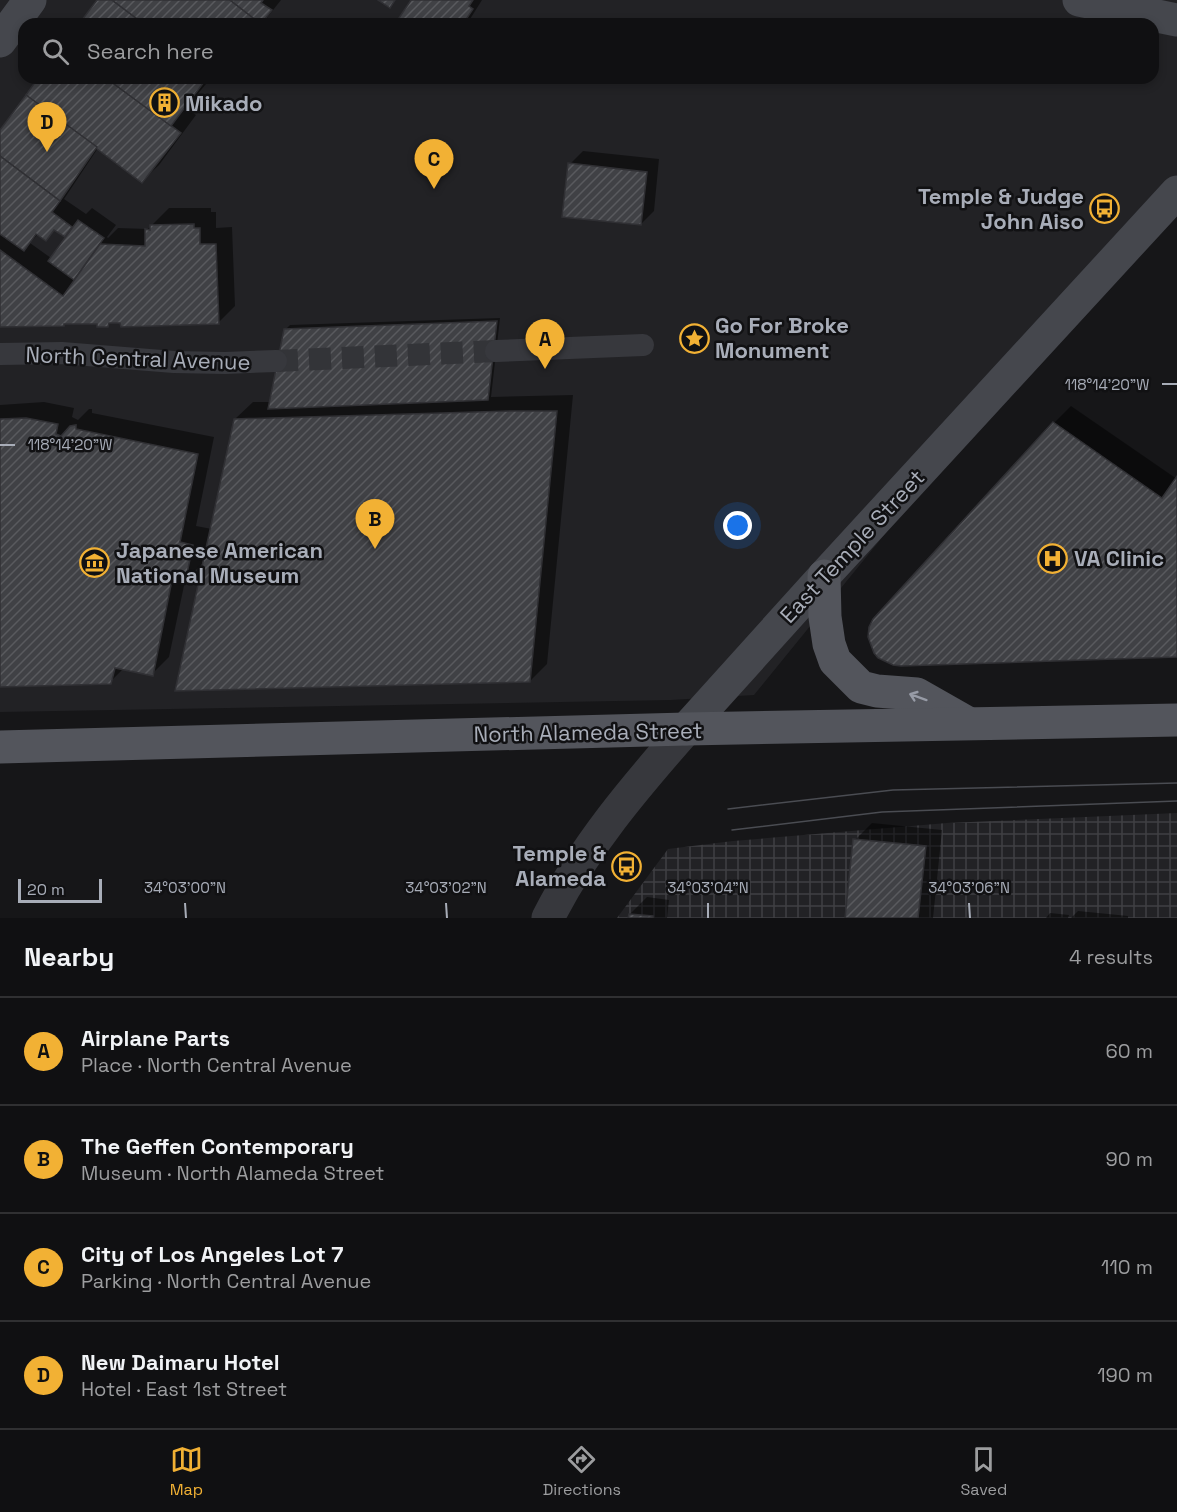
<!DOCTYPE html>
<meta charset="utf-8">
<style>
body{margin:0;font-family:"Space Grotesk",sans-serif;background:#19191b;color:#f1f3f6}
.scale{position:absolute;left:18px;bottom:15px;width:84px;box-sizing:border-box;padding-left:6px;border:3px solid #a8adb8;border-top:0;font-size:16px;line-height:21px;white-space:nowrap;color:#a8adb8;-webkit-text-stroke:4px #111113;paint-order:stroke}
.you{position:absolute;left:738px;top:526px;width:21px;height:21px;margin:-15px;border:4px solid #fff;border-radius:50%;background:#1a73e8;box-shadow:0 0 0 9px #1a73e833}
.badge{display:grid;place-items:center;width:39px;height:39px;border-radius:50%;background:#f2b134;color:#111;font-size:20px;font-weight:700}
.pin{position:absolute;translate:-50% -50px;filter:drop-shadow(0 2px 3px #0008)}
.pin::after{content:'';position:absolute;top:32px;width:21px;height:18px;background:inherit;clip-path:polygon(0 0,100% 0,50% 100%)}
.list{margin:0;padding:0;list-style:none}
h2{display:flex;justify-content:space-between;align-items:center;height:78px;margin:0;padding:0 24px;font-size:26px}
h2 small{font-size:20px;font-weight:400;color:#9c9d9f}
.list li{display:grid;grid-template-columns:39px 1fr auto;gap:18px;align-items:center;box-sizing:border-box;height:108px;padding:0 24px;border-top:2px solid #303032}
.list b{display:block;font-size:22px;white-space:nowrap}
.list p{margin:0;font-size:20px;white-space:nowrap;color:#9c9d9f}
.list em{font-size:20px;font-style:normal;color:#9c9d9f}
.icon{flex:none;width:33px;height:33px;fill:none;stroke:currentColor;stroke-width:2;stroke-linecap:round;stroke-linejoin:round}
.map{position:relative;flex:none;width:1177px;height:918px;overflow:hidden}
.search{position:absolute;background:#101012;box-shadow:0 3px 9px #0003;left:18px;right:18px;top:18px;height:66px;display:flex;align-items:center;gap:15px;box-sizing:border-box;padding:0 21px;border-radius:18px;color:#9c9d9f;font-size:22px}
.sheet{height:510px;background:#101012}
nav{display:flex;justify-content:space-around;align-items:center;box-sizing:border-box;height:84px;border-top:2px solid #303032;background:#101012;font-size:16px;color:#9c9d9f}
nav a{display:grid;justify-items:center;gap:3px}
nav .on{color:#f2b134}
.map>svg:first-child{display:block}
</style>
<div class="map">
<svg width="1177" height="918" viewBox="0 0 1177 918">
<defs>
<pattern id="industrial-grid" width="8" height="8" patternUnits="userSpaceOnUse" patternTransform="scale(1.5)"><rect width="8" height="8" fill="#222225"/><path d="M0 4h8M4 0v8" fill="none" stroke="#3f3f43"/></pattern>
<pattern id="building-hatch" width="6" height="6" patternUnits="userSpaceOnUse" patternTransform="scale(1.5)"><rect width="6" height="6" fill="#404145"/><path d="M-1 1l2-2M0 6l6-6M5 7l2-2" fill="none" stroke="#595a5e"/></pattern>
</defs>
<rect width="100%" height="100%" fill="#161618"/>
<path fill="#222225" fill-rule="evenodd" d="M 0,0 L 1177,0 L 1177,175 L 754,695 L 671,700 L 0,712 ZM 24,24 L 1153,24 L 1153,78 L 24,78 Z"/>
<path fill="url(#industrial-grid)" d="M 1177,813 L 1177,918 L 617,918 L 668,849 L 733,841 L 947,823 Z"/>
<g fill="#0007" fill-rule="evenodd">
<path d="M 99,0 L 281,0 L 262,24 L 81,24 Z"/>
<path d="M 412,0 L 482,0 L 467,24 L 397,24 Z"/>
<path d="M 40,78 L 211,78 L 186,108 L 196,115 L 159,165 L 142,181 L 98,148 L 64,199 L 86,214 L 92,208 L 116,225 L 107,237 L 108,238 L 118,228 L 148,229 L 169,208 L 211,208 L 211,212 L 216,212 L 216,228 L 232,227 L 235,306 L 218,323 L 122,321 L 112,321 L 108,326 L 99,322 L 66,323 L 64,325 L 0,325 L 0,132 ZM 56,229 L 67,237 L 51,258 L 30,243 L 38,234 L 45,239 Z"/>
<path d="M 583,151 L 659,159 L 654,211 L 641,224 L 570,164 Z"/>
<path d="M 500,318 L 491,397 L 573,395 L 547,664 L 530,681 L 205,561 L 185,581 L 169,657 L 152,674 L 124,668 L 110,682 L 0,685 L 0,405 L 44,402 L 74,408 L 72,417 L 78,420 L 89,409 L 92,409 L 92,413 L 214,437 L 196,526 L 212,529 L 235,419 L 253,402 L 271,402 L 286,329 L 290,325 Z"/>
<path d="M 1071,406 L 1177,479 L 1177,656 L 1054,423 Z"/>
<path d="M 872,823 L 942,830 L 933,918 L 846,918 L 855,840 Z"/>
<path d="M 647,897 L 669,900 L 667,918 L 630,918 L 630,914 Z"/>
<path d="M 1078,911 L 1128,916 L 1128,918 L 1071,918 Z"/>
<path d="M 1050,913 L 1069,915 L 1068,918 L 1046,918 Z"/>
</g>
<g fill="url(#building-hatch)" stroke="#303034" stroke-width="1.5">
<path d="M 97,0 L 112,0 L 144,24 L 79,24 Z"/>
<path d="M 112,0 L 230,0 L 261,24 L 144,24 Z"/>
<path d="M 230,0 L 263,0 L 261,3 L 272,10 L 261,24 Z"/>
<path d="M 378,0 L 395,0 L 390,8 Z"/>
<path d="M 411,0 L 473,0 L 469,6 L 473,9 L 463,24 L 395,24 Z"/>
<path d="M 38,78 L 106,78 L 181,133 L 142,183 L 26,95 Z"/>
<path d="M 106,78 L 111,78 L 115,81 L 117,78 L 207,78 L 171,126 Z"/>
<path d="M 26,95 L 97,147 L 60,201 L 0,156 L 0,130 Z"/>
<path d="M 0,156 L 60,201 L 52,212 L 72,227 L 65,237 L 54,230 L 46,241 L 36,234 L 24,251 L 0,234 Z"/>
<path d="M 568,163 L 647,172 L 641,225 L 562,217 Z"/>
<path d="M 78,220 L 104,238 L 74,280 L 48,261 Z"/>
<path d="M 194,224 L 194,228 L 200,228 L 200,244 L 216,244 L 219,324 L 121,327 L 120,323 L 109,323 L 108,327 L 97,327 L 97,324 L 64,324 L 64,326 L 0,327 L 0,250 L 63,296 L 100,244 L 145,246 L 145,229 L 150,230 L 150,225 Z"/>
<path d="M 497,321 L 488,400 L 268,409 L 284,329 Z"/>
<path d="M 511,411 L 557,411 L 530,682 L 175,691 L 234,419 Z"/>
<path d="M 26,418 L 58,424 L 56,434 L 61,436 L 70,426 L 76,425 L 76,429 L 198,454 L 180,542 L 193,545 L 185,583 L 172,580 L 153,676 L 115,668 L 111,684 L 0,687 L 0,419 Z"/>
<path d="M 1053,422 L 1162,498 L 1177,476 L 1177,657 L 901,666 L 893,665 L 878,658 L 874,653 L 868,637 L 869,627 L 873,619 Z"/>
<path d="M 853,839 L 926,846 L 918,918 L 845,918 Z"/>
<path d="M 629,914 L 653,916 L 653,918 L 628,918 Z"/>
</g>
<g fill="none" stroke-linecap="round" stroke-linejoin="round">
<path stroke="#333438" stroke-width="22" stroke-dasharray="22 11" stroke-linecap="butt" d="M 276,361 L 496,351"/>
<g stroke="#37383d" stroke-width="22">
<path d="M 496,351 L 643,345"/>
<path d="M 0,354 L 62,353 L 174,362 L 225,363 L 276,361"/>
</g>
<path stroke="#37383d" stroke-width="33" d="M 548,918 C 583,848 635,787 686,729"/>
<g stroke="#45474d" stroke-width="33">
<path d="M 1079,0 L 1177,20"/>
<path d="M 0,41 L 30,0"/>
<path d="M 686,729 L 824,576 L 1177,192"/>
</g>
<g stroke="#53555c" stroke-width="33">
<path d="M 824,576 L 825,617 L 829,644 L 835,661 L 861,687 L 877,691 L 917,694 L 968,723"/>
<path d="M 0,747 L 686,729 L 1177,720"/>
</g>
<g stroke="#4a4c52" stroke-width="1.5">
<path d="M 728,809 L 893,790 L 1177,783"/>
<path d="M 732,830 L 882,812 L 1177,801"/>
</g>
</g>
<defs><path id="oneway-shaft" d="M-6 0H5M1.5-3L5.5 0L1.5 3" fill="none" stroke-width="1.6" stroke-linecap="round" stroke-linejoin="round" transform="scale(1.5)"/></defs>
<use stroke="#979ba6" href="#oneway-shaft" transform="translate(918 697) rotate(-160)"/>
<path fill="none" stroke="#a8adb8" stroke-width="2" d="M 1162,384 L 1177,384M 0,445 L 15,445M 185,903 L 186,918M 446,903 L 447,918M 708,903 L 708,918M 969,903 L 970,918"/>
<defs>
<symbol id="building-ring" viewBox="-11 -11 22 22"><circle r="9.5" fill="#111113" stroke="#f2b134" stroke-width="1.5"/><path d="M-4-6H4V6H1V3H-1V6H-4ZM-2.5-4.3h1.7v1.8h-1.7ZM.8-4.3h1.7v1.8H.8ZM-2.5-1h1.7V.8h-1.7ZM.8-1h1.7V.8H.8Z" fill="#f2b134"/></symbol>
<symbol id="bus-ring" viewBox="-11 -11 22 22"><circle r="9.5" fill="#111113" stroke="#f2b134" stroke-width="1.5"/><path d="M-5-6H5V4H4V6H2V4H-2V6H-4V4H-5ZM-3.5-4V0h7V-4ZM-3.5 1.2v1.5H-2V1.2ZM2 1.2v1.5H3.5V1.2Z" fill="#f2b134"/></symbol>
<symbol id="sight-ring" viewBox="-11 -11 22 22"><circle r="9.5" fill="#111113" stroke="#f2b134" stroke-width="1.5"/><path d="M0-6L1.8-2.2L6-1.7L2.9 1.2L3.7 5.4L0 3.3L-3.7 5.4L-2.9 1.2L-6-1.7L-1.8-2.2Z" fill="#f2b134"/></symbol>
<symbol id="hospital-ring" viewBox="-11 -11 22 22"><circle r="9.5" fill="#111113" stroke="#f2b134" stroke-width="1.5"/><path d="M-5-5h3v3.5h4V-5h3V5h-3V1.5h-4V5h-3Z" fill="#f2b134"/></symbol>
<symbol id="museum-ring" viewBox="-11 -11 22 22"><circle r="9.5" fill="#111113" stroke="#f2b134" stroke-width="1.5"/><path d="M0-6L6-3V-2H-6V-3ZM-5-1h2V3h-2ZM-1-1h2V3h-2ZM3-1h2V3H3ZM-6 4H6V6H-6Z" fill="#f2b134"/></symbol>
</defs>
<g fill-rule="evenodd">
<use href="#building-ring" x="148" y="86" width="33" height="33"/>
<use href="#bus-ring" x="1088" y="192" width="33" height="33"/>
<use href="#sight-ring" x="678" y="322" width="33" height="33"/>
<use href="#hospital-ring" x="1036" y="542" width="33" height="33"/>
<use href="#museum-ring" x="78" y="546" width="33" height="33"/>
<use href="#bus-ring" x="610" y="850" width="33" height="33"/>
</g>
<g text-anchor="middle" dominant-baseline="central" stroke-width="5" stroke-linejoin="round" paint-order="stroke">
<g font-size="22" font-weight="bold" fill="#a8adb8" stroke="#111113" text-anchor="start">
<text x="185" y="103">Mikado</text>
<text x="1084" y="196" text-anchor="end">Temple &amp; Judge<tspan x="1084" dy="25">John Aiso</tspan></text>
<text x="715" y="325">Go For Broke<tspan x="715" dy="25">Monument</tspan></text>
<text x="116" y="550">Japanese American<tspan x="116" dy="25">National Museum</tspan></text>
<text x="1074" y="558">VA Clinic</text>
<text x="606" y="853" text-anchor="end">Temple &amp;<tspan x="606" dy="25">Alameda</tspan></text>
</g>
<g font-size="22" fill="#a8adb8" stroke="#111113">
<text transform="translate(138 358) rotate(2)">North Central Avenue</text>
<text transform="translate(852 546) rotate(-47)">East Temple Street</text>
<text transform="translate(588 732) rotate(-1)">North Alameda Street</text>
</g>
</g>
<g font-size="15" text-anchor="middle" fill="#a8adb8" stroke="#111113" stroke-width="5" stroke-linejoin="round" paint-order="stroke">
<text x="1107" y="390">118°14'20"W</text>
<text x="70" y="450">118°14'20"W</text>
<text x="185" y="893">34°03'00"N</text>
<text x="446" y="893">34°03'02"N</text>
<text x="708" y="893">34°03'04"N</text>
<text x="969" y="893">34°03'06"N</text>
</g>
</svg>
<div class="scale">20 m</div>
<div class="you"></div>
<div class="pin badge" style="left:545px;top:369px">A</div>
<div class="pin badge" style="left:375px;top:549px">B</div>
<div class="pin badge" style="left:434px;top:189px">C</div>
<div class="pin badge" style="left:47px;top:152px">D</div>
<div class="search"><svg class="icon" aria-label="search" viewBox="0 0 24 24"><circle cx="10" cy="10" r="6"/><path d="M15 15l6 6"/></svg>Search here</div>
</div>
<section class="sheet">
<h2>Nearby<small>4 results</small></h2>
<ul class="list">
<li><span class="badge">A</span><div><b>Airplane Parts</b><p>Place · North Central Avenue</p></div><em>60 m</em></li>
<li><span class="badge">B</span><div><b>The Geffen Contemporary</b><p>Museum · North Alameda Street</p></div><em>90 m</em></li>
<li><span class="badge">C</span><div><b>City of Los Angeles Lot 7</b><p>Parking · North Central Avenue</p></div><em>110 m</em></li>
<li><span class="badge">D</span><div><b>New Daimaru Hotel</b><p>Hotel · East 1st Street</p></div><em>190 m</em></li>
</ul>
</section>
<nav>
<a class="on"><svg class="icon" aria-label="map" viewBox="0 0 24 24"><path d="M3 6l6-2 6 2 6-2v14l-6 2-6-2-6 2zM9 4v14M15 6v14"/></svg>Map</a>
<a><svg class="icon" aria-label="directions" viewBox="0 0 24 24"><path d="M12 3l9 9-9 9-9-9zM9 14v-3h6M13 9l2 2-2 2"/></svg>Directions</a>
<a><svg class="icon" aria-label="saved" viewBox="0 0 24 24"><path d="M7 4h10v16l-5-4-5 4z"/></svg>Saved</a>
</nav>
